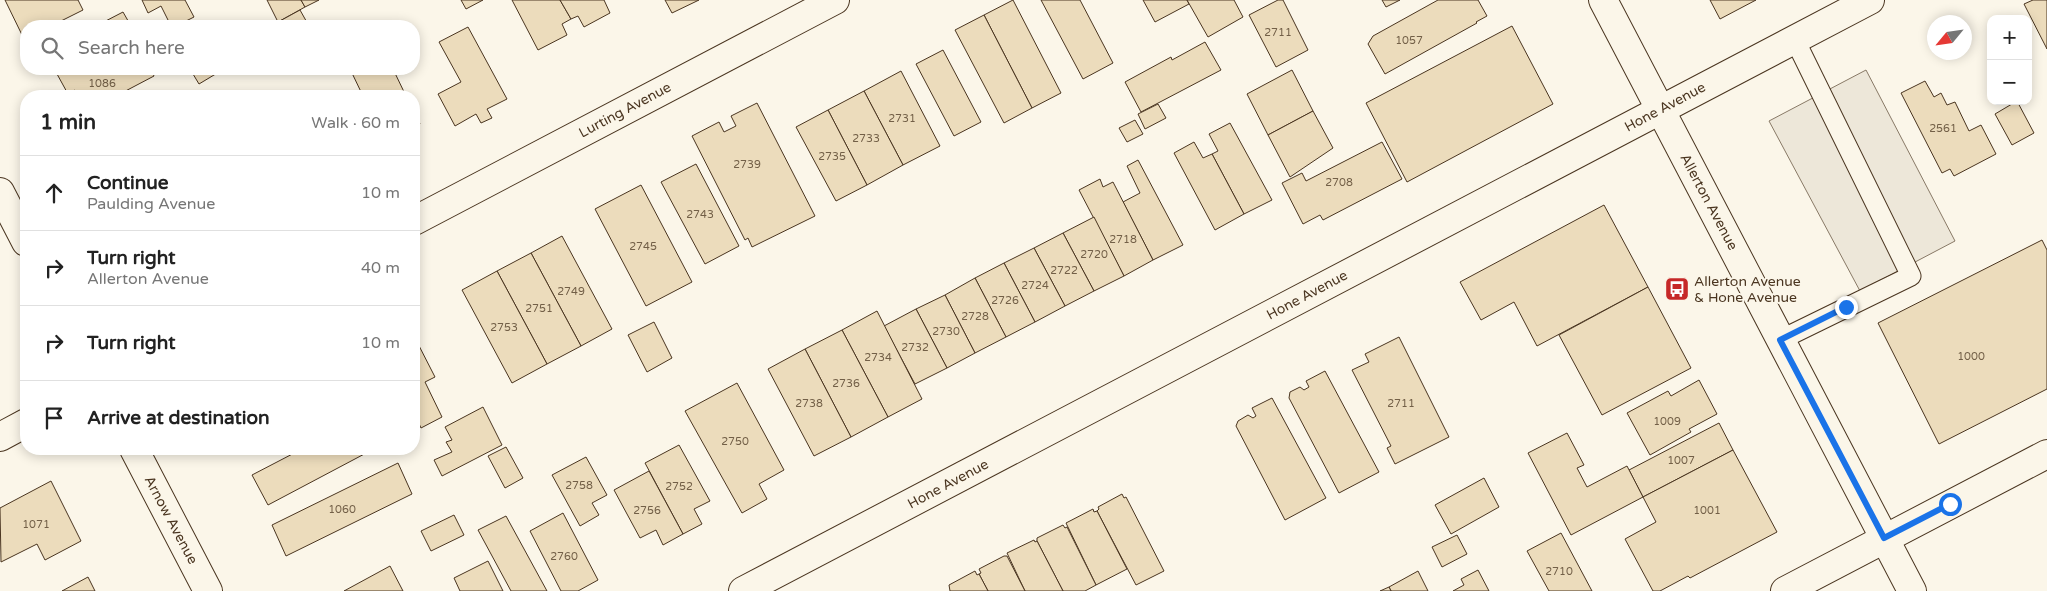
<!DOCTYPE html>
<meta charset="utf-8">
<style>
body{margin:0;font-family:"Varela Round",sans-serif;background:#f2f2f2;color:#222}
.controls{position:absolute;right:15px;top:15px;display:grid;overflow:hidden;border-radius:10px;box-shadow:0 2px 12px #0003}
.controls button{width:45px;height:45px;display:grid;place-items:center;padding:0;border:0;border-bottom:1px solid #e0e0e0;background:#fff;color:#222;font:25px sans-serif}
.compass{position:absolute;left:1927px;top:15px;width:45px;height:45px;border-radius:50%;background:#fff;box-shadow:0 2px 12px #0003;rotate:241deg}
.stop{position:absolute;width:15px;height:15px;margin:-11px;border:4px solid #1a73e8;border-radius:50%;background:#fff}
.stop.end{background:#1a73e8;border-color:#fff;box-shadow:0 1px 5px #0008}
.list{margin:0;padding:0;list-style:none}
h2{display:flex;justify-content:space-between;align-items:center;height:65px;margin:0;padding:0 20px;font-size:21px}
h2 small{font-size:16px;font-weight:400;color:#767676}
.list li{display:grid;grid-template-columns:32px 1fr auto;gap:15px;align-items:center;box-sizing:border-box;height:75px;padding:0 20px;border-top:1px solid #e0e0e0}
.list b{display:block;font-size:19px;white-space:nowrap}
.list p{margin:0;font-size:16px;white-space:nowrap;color:#767676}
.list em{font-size:16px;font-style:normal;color:#767676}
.icon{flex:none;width:28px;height:28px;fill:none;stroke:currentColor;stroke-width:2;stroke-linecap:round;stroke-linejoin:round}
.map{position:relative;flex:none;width:2047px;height:591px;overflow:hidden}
.search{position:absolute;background:#fff;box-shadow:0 2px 12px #0003;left:20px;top:20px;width:400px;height:55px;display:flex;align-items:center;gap:12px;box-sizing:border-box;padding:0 18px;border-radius:20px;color:#767676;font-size:19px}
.panel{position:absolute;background:#fff;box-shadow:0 2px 12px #0003;left:20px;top:90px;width:400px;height:365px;border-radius:20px}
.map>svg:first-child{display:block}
</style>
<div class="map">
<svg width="2047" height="591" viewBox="0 0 2047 591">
<rect width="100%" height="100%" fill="#fbf6e9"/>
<path fill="#ede7d9" stroke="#887966" d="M 1866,70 L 1955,241 L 1860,291 L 1769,121 Z"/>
<g fill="#ecdcbc" stroke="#4a3520">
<path d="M 5,0 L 78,0 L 83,10 L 51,26 L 26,26 L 26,38 L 24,39 Z"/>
<path d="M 142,0 L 185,0 L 194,17 L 176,26 L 171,26 L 161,6 L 148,13 Z"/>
<path d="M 267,0 L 301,0 L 305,7 L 278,22 Z"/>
<path d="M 301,0 L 319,0 L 305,7 Z"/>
<path d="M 461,0 L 483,0 L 466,9 Z"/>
<path d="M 512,0 L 560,0 L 571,19 L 562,24 L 567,35 L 538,50 Z"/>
<path d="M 560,0 L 604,0 L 610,13 L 584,27 L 578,16 L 571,19 Z"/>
<path d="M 665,0 L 699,0 L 672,13 Z"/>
<path d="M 1013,0 L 1061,93 L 1032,108 L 984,15 Z"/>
<path d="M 1041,0 L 1080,0 L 1113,63 L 1083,79 Z"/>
<path d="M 1143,0 L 1187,0 L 1189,4 L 1155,22 Z"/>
<path d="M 1187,0 L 1234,0 L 1243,17 L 1208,37 Z"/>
<path d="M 1278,0 L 1283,0 L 1308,50 L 1276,67 L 1249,15 Z"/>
<path d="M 1382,0 L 1400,0 L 1386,7 Z"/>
<path d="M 1438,0 L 1478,0 L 1487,16 L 1476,22 L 1477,23 L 1385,74 L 1368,44 L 1373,36 Z"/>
<path d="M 1710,0 L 1756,0 L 1720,19 Z"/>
<path d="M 2033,0 L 2047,0 L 2047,49 L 2024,4 Z"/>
<path d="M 300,10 L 309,26 L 281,26 L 278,22 Z"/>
<path d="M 123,12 L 131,26 L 96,26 Z"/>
<path d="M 984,15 L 1032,108 L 1004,123 L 955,30 Z"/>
<path d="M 1512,26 L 1553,104 L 1407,182 L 1366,103 Z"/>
<path d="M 468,27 L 507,99 L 487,109 L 492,118 L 481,123 L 476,114 L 455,126 L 438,94 L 461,82 L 439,42 Z"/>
<path d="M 1205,42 L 1221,70 L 1141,112 L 1125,82 L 1171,57 L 1172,60 Z"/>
<path d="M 943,50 L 981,122 L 954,136 L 916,64 Z"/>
<path d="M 64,69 L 151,69 L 154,76 L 116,96 L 79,96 L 75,90 L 68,94 L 57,74 Z"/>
<path d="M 190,69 L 224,69 L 199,84 Z"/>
<path d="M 357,69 L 393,69 L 406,96 L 363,96 L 351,71 Z"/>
<path d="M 1292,70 L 1313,111 L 1268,135 L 1247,94 Z"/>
<path d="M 901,71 L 940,146 L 903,165 L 864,91 Z"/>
<path d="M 1925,81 L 1934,97 L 1941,93 L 1947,105 L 1955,102 L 1969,131 L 1981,125 L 1996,154 L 1954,176 L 1950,169 L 1942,173 L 1901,93 Z"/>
<path d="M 864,91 L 903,165 L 867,185 L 828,110 Z"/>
<path d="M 2017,101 L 2034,133 L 2012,145 L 1995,114 Z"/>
<path d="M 757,103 L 815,216 L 752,247 L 748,238 L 745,240 L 692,136 L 719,122 L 724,132 L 736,126 L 731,116 Z"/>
<path d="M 1158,104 L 1166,118 L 1145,129 L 1138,114 Z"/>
<path d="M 828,110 L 867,185 L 836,201 L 796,127 Z"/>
<path d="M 1313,111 L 1333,148 L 1290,177 L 1268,135 Z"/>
<path d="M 414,112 L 420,124 L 414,127 Z"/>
<path d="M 1135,120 L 1143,134 L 1127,142 L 1119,128 Z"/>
<path d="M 1230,123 L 1272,200 L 1244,214 L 1212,154 L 1218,151 L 1209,134 Z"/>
<path d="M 1194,142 L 1203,158 L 1212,154 L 1244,214 L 1215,230 L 1174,153 Z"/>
<path d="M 1382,142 L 1402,179 L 1323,220 L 1320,215 L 1303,224 L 1282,183 L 1302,173 L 1306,181 Z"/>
<path d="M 1138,160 L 1183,245 L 1153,260 L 1123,202 L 1140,193 L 1127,166 Z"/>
<path d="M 696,164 L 739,246 L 705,264 L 661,182 Z"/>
<path d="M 1100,179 L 1103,187 L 1113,182 L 1153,260 L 1124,276 L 1079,190 Z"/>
<path d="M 641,185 L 692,282 L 646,306 L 595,209 Z"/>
<path d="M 1604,205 L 1648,287 L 1537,346 L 1514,302 L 1481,320 L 1460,282 Z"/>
<path d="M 1094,217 L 1124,276 L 1094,291 L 1063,233 Z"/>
<path d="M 1063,233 L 1094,291 L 1065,306 L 1034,248 Z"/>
<path d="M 562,236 L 612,329 L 581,346 L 531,253 Z"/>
<path d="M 2042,240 L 2047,250 L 2047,389 L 1939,444 L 1878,323 Z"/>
<path d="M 1034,248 L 1065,306 L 1035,322 L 1004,263 Z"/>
<path d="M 531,253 L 581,346 L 547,364 L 497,271 Z"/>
<path d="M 1004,263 L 1035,322 L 1006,337 L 975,278 Z"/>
<path d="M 497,271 L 547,364 L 512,383 L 462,290 Z"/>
<path d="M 975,278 L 1006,337 L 975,353 L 945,295 Z"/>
<path d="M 1648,287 L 1691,368 L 1602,415 L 1559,335 Z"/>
<path d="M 945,295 L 975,353 L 947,368 L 916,309 Z"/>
<path d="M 916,309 L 947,368 L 915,384 L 884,326 Z"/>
<path d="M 877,311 L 922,399 L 888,417 L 842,330 Z"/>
<path d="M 654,322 L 672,358 L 647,372 L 628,335 Z"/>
<path d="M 842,330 L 888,417 L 851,437 L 805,349 Z"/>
<path d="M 414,336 L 435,377 L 425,382 L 442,417 L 421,428 L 414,413 Z"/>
<path d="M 1399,337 L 1449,437 L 1395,464 L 1387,448 L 1391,446 L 1352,370 L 1369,362 L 1365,354 Z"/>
<path d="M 805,349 L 851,437 L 814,456 L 768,369 Z"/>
<path d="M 1325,371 L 1379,472 L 1339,493 L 1289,398 L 1290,392 L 1300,387 L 1304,390 L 1309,387 L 1306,381 Z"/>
<path d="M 1699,380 L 1717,414 L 1689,429 L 1691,432 L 1650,455 L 1627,413 L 1668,391 L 1671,396 Z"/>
<path d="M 737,383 L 784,470 L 759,484 L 767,499 L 742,513 L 685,411 Z"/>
<path d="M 1272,398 L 1326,498 L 1285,520 L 1236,426 L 1238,421 L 1248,415 L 1253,418 L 1256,416 L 1252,408 Z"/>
<path d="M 483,407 L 502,445 L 442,476 L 434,460 L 452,452 L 446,442 L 452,440 L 445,427 Z"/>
<path d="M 1719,423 L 1733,450 L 1643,497 L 1629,470 Z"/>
<path d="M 1567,433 L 1584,465 L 1577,468 L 1587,487 L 1627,466 L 1643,497 L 1571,535 L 1528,453 Z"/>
<path d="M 679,445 L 710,501 L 694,509 L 702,524 L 683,534 L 645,463 Z"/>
<path d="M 506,447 L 523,478 L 505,488 L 488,456 Z"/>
<path d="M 281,449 L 293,449 L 284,454 Z"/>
<path d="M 302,449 L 369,449 L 370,451 L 268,505 L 252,475 Z"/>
<path d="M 1733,450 L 1777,532 L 1690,578 L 1688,576 L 1660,591 L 1653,591 L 1625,539 L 1656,522 L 1643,497 Z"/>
<path d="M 586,457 L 607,495 L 592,503 L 599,515 L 580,526 L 552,475 Z"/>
<path d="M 398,463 L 412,494 L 286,556 L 272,525 Z"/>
<path d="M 649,471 L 683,534 L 663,545 L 656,530 L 640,538 L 614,490 Z"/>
<path d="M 1484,478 L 1499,507 L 1451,534 L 1435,505 Z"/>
<path d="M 51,481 L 81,541 L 45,560 L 37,544 L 1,562 L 0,508 Z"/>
<path d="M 1122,494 L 1124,498 L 1126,497 L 1164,571 L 1136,585 L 1097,511 L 1099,509 L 1098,507 Z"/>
<path d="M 1093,509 L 1094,512 L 1097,511 L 1127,569 L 1096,585 L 1066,523 Z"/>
<path d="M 563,513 L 598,580 L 578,591 L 561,591 L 530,531 Z"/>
<path d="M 454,515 L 464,535 L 431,551 L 421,531 Z"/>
<path d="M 506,516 L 547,591 L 511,591 L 478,530 Z"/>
<path d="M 1063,525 L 1065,528 L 1067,527 L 1096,585 L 1085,591 L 1063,591 L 1037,541 L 1037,538 Z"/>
<path d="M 1561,533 L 1592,591 L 1549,591 L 1527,551 Z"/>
<path d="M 1457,535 L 1467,554 L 1442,567 L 1432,547 Z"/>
<path d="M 1034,540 L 1035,542 L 1037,541 L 1063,591 L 1025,591 L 1007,553 Z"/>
<path d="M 1004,556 L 1007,556 L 1025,591 L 988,591 L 979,574 L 981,573 L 979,569 Z"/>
<path d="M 488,561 L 503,591 L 460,591 L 454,578 Z"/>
<path d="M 390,566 L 403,591 L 344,591 Z"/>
<path d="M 1478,570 L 1489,591 L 1453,591 L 1464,585 L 1461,579 Z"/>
<path d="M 975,571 L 977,575 L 979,574 L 988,591 L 950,591 L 949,585 Z"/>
<path d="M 1418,571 L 1428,591 L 1391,591 L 1389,587 Z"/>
<path d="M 88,577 L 95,591 L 62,591 Z"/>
<path d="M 1389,587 L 1391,591 L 1380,591 Z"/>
</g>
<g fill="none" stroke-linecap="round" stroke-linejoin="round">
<defs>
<path id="service" d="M 1780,340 L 1911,276 L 1795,40"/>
<g id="minor">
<path d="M 0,192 L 26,242"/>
<path d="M 414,221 L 835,0"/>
<path d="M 0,437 L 26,423"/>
<path d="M 134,449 L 208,591"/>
<path d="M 743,591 L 1870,0"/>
<path d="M 1785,591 L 2047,454"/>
</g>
<path id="secondary" d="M 1603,0 L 1912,591"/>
</defs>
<use href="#service" stroke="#4a3520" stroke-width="21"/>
<use href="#minor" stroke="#4a3520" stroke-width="30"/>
<use href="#secondary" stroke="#4a3520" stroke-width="30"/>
<use href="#service" stroke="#fbf6e9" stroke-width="19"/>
<use href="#minor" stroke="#fbf6e9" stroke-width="28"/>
<use href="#secondary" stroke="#fbf6e9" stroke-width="28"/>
</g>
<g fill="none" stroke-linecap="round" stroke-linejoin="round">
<path stroke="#1a73e8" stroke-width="6" d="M 1846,307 L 1780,340 L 1884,538 L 1950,504"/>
</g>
<defs>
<symbol id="bus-square" viewBox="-11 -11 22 22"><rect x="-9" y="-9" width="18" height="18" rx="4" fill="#c62828" stroke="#fbf6e9"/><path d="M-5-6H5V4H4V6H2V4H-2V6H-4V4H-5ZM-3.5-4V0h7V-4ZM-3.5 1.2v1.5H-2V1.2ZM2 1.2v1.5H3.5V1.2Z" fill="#fff"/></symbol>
</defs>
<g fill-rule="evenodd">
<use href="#bus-square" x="1663" y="275" width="28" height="28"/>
</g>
<g text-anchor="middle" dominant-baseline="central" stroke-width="4" stroke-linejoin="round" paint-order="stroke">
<g font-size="11" fill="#725f47">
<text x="1278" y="32">2711</text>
<text x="1409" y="40">1057</text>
<text x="102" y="83">1086</text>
<text x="902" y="118">2731</text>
<text x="1943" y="128">2561</text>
<text x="866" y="138">2733</text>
<text x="832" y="156">2735</text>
<text x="747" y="164">2739</text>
<text x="1339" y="182">2708</text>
<text x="700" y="214">2743</text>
<text x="1123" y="239">2718</text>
<text x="643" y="246">2745</text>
<text x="1094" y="254">2720</text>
<text x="1064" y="270">2722</text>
<text x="1035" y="285">2724</text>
<text x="571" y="291">2749</text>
<text x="1005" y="300">2726</text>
<text x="539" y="308">2751</text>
<text x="975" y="316">2728</text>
<text x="504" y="327">2753</text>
<text x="946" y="331">2730</text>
<text x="915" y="347">2732</text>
<text x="1971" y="356">1000</text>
<text x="878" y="357">2734</text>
<text x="846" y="383">2736</text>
<text x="809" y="403">2738</text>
<text x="1401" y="403">2711</text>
<text x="1667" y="421">1009</text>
<text x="735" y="441">2750</text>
<text x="1681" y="460">1007</text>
<text x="579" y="485">2758</text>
<text x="679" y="486">2752</text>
<text x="342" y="509">1060</text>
<text x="647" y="510">2756</text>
<text x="1707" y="510">1001</text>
<text x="36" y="524">1071</text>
<text x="564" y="556">2760</text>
<text x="1559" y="571">2710</text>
</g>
<g font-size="14" fill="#4a3520" stroke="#fbf6e9">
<text transform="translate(1665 107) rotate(-28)">Hone Avenue</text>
<text transform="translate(625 110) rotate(-28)">Lurting Avenue</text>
<text transform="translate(1709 202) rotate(62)">Allerton Avenue</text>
<text transform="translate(1307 295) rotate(-28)">Hone Avenue</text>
<text transform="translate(948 484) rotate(-28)">Hone Avenue</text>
<text transform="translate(171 520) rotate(62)">Arnow Avenue</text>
</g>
<g font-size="14" fill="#4a3520" stroke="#fbf6e9" text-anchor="start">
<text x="1694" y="281">Allerton Avenue<tspan x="1694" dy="16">&amp; Hone Avenue</tspan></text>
</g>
</g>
</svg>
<div class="controls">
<button>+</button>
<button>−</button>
</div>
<svg class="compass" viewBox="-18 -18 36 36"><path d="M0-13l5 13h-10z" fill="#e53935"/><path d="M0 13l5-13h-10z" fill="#767676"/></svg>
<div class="stop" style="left:1950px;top:504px"></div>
<div class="stop end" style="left:1846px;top:307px"></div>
<div class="search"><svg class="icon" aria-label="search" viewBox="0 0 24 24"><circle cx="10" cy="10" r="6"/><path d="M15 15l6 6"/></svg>Search here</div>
<section class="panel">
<h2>1 min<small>Walk · 60 m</small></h2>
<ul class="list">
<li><svg class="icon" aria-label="ahead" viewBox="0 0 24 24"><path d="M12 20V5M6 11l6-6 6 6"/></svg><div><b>Continue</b><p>Paulding Avenue</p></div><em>10 m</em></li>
<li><svg class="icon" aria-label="right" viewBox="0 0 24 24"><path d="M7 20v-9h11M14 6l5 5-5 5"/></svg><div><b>Turn right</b><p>Allerton Avenue</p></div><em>40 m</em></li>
<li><svg class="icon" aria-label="right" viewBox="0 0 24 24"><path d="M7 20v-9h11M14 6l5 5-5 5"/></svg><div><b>Turn right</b></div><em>10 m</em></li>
<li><svg class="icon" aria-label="arrive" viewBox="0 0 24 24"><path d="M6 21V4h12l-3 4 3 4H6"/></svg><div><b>Arrive at destination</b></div></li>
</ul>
</section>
</div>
